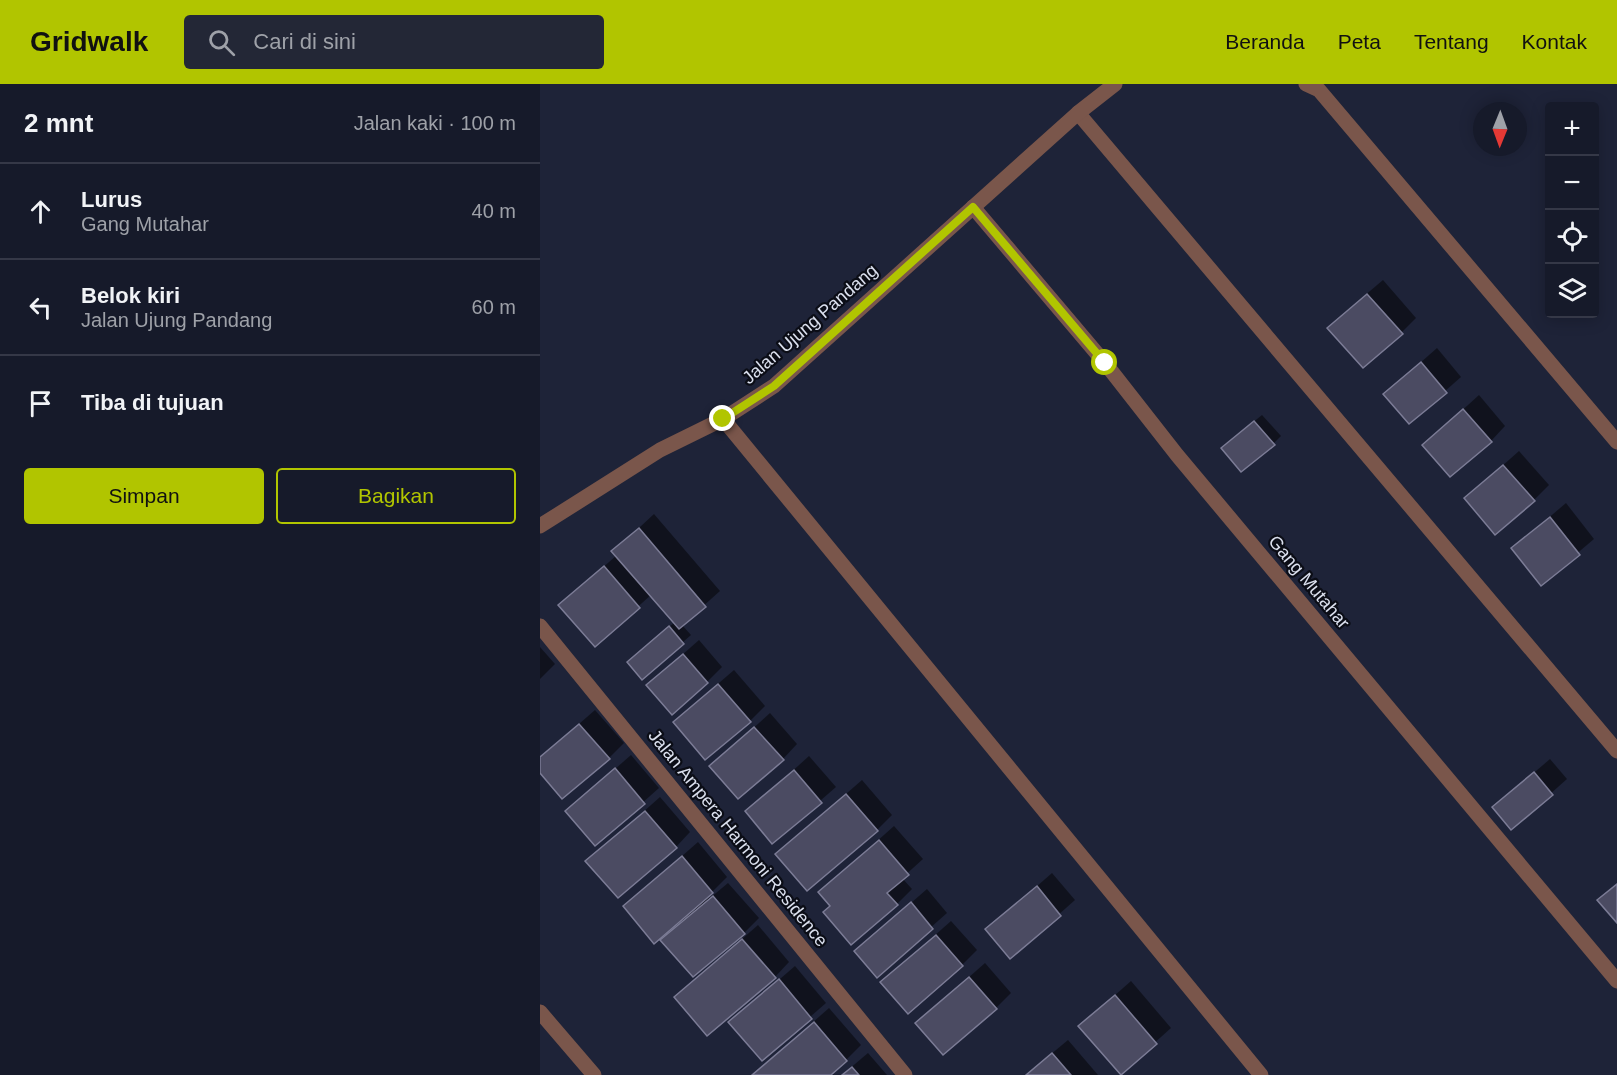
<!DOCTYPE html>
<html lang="id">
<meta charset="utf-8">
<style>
body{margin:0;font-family:Helvetica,sans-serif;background:#232736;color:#f1f3f6}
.controls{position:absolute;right:18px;top:18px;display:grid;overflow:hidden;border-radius:6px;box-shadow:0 3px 15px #0003}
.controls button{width:54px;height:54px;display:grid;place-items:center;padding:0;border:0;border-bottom:2px solid #353847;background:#161a2a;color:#f1f3f6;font:30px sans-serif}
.compass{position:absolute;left:933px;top:18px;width:54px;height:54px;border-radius:50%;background:#161a2a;box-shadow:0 3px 15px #0003;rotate:181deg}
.stop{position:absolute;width:18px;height:18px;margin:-14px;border:4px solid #b1c500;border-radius:50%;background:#fff}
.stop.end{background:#b1c500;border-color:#fff;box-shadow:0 2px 6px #0008}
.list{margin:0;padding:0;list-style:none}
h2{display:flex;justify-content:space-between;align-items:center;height:78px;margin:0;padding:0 24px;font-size:26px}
h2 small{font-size:20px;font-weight:400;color:#9ea1a8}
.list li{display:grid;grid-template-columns:39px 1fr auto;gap:18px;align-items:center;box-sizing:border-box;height:96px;padding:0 24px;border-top:2px solid #353847}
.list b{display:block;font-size:22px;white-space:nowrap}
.list p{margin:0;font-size:20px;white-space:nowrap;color:#9ea1a8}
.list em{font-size:20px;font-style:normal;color:#9ea1a8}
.actions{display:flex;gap:12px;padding:18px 24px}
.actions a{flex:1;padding:14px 0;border:2px solid #b1c500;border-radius:6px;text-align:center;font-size:21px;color:#b1c500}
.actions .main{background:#b1c500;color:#111}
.icon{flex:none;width:33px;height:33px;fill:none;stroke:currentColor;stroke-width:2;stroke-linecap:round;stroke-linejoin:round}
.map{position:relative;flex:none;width:1077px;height:991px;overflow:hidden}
header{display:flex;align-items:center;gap:36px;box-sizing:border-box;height:84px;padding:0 30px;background:#b1c500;color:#111}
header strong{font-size:28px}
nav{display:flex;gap:33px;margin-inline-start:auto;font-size:21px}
.search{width:420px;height:54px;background:#232736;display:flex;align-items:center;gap:15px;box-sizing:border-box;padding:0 21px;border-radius:6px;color:#9ea1a8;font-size:22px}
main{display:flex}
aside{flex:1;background:#161a2a}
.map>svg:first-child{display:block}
</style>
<header>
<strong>Gridwalk</strong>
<div class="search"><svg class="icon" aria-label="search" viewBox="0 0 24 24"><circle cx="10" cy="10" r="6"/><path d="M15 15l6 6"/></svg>Cari di sini</div>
<nav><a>Beranda</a><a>Peta</a><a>Tentang</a><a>Kontak</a></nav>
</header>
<main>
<aside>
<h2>2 mnt<small>Jalan kaki · 100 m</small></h2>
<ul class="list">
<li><svg class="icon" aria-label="ahead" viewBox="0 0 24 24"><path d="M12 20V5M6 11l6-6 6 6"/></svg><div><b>Lurus</b><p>Gang Mutahar</p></div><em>40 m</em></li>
<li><svg class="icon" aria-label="left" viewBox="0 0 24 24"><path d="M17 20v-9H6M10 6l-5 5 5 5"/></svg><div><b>Belok kiri</b><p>Jalan Ujung Pandang</p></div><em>60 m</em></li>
<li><svg class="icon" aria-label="arrive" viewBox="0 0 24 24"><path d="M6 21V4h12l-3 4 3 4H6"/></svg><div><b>Tiba di tujuan</b></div></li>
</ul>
<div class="actions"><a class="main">Simpan</a><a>Bagikan</a></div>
</aside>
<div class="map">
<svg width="1077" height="991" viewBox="0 0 1077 991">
<rect width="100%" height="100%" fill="#1e2338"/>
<g fill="#0007">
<path d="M 843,196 L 876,234 L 861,249 L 804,229 Z"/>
<path d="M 897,264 L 921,293 L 870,338 L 845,310 Z"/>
<path d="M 939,311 L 965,342 L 951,357 L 884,361 Z"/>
<path d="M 722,331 L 741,352 L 734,359 L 690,357 Z"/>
<path d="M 979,367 L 1009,401 L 994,416 L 926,414 Z"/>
<path d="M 1026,419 L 1054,455 L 1001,500 L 973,464 Z"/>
<path d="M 114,430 L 180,507 L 142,541 L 151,551 L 102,594 L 96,571 L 135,538 L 111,511 L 55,561 L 20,521 L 77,471 L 74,467 Z"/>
<path d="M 159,556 L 182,583 L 167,598 L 108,601 Z"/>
<path d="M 0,563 L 15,580 L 0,595 Z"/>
<path d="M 194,586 L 225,622 L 210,637 L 150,624 Z"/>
<path d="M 55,626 L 84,659 L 69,674 L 0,687 L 0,674 Z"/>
<path d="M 230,629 L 257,660 L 243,675 L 171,682 Z"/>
<path d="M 91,671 L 119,704 L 56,760 L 27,727 Z"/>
<path d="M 269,672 L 296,703 L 233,758 L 207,728 Z"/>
<path d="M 1010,675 L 1027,695 L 972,744 L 954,723 Z"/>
<path d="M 322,696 L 352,731 L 337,746 L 237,770 Z"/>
<path d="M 120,713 L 150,748 L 136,763 L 48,777 Z"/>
<path d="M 354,742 L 383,775 L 362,794 L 372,805 L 357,820 L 291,821 L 280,808 Z"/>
<path d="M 158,758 L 187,793 L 168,812 L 170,814 L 188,799 L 219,834 L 204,849 L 123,856 L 138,841 L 136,839 L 85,822 Z"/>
<path d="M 512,789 L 535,816 L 471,873 L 448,845 Z"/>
<path d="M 387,805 L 407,829 L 337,891 L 316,867 Z"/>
<path d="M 411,837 L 437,866 L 422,881 L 342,898 Z"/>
<path d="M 218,841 L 249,878 L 235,893 L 136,913 Z"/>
<path d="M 445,879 L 471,909 L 456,924 L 377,939 Z"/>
<path d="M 255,882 L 286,919 L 222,975 L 190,938 Z"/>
<path d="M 591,897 L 631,944 L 581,989 L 540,942 Z"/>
<path d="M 289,924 L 321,961 L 306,976 L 289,991 L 213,991 Z"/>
<path d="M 528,956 L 558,991 L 486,991 Z"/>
<path d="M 328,969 L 347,991 L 302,991 Z"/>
</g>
<g fill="#4b4b62" stroke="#7c7c96" stroke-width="1.5">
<path d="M 827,210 L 863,250 L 823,284 L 787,244 Z"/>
<path d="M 881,278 L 907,309 L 869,340 L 843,310 Z"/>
<path d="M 923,325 L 952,358 L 910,393 L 882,361 Z"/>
<path d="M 714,337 L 735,361 L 701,388 L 681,364 Z"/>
<path d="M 963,381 L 995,417 L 955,451 L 924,414 Z"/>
<path d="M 1010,433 L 1040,471 L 1001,502 L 971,464 Z"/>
<path d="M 99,444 L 166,523 L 139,545 L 71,467 Z"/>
<path d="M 64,482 L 100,524 L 55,563 L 18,521 Z"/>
<path d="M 129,542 L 144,560 L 102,596 L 87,578 Z"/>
<path d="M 143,570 L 168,599 L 132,631 L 106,601 Z"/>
<path d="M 178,600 L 211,638 L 165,676 L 133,638 Z"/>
<path d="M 39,640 L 70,675 L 22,715 L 0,689 L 0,673 Z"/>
<path d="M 214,643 L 244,676 L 198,715 L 169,682 Z"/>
<path d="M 75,684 L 105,720 L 55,762 L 25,727 Z"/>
<path d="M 254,686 L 282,719 L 232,760 L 205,727 Z"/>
<path d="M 994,688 L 1013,711 L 971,746 L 952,723 Z"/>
<path d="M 306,710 L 338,747 L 267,807 L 235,770 Z"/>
<path d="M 105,727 L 137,764 L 78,814 L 45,777 Z"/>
<path d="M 339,756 L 369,791 L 347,809 L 358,821 L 311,861 L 283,828 L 290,822 L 278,808 Z"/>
<path d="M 142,772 L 173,809 L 114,860 L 83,822 Z"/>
<path d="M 1077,800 L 1077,839 L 1057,816 Z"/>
<path d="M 497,802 L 521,832 L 470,875 L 445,845 Z"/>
<path d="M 173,812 L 205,850 L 153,893 L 120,856 Z"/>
<path d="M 371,818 L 393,845 L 337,894 L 314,867 Z"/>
<path d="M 396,851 L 423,882 L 368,930 L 340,898 Z"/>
<path d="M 202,855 L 236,894 L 167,952 L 134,913 Z"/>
<path d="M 429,893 L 457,925 L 403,971 L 375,939 Z"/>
<path d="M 239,895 L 272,935 L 222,977 L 188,938 Z"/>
<path d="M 575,911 L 617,960 L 581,991 L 538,942 Z"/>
<path d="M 274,938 L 307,977 L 291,991 L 212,991 Z"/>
<path d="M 512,969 L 531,991 L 486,991 Z"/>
<path d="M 312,983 L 319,991 L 302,991 Z"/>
</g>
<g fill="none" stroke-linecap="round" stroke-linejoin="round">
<g stroke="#7a564b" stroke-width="15">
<path d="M 766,0 L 779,6 L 1077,358"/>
<path d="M 538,29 L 1077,667"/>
<path d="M 433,123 L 565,279 L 637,371 L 1077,897"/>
<path d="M 183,335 L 721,991"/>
<path d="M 0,442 L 120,366 L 183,335 L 234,302 L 538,29 L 575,0"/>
<path d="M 0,542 L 365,991"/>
<path d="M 0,928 L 54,991"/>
</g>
</g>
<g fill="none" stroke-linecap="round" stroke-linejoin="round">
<path stroke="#b1c500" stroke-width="8" d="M 183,335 L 234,302 L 433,123 L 565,279"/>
</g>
<g text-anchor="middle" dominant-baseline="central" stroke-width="4.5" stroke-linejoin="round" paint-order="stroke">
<g font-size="18" fill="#dbe0ee" stroke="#0b0d16">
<text transform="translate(270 240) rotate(-41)">Jalan Ujung Pandang</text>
<text transform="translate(769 498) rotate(50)">Gang Mutahar</text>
<text transform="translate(198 754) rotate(51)">Jalan Ampera Harmoni Residence</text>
</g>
</g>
</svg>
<div class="controls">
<button>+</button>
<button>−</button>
<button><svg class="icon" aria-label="locate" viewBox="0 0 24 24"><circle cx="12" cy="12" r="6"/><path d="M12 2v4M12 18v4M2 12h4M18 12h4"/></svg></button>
<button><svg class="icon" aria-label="layers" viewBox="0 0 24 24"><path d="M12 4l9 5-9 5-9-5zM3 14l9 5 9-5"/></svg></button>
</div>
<svg class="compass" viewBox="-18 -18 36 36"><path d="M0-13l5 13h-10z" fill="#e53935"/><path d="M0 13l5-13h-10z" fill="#9ea1a8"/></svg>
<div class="stop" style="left:565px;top:279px"></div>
<div class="stop end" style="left:183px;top:335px"></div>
</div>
</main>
